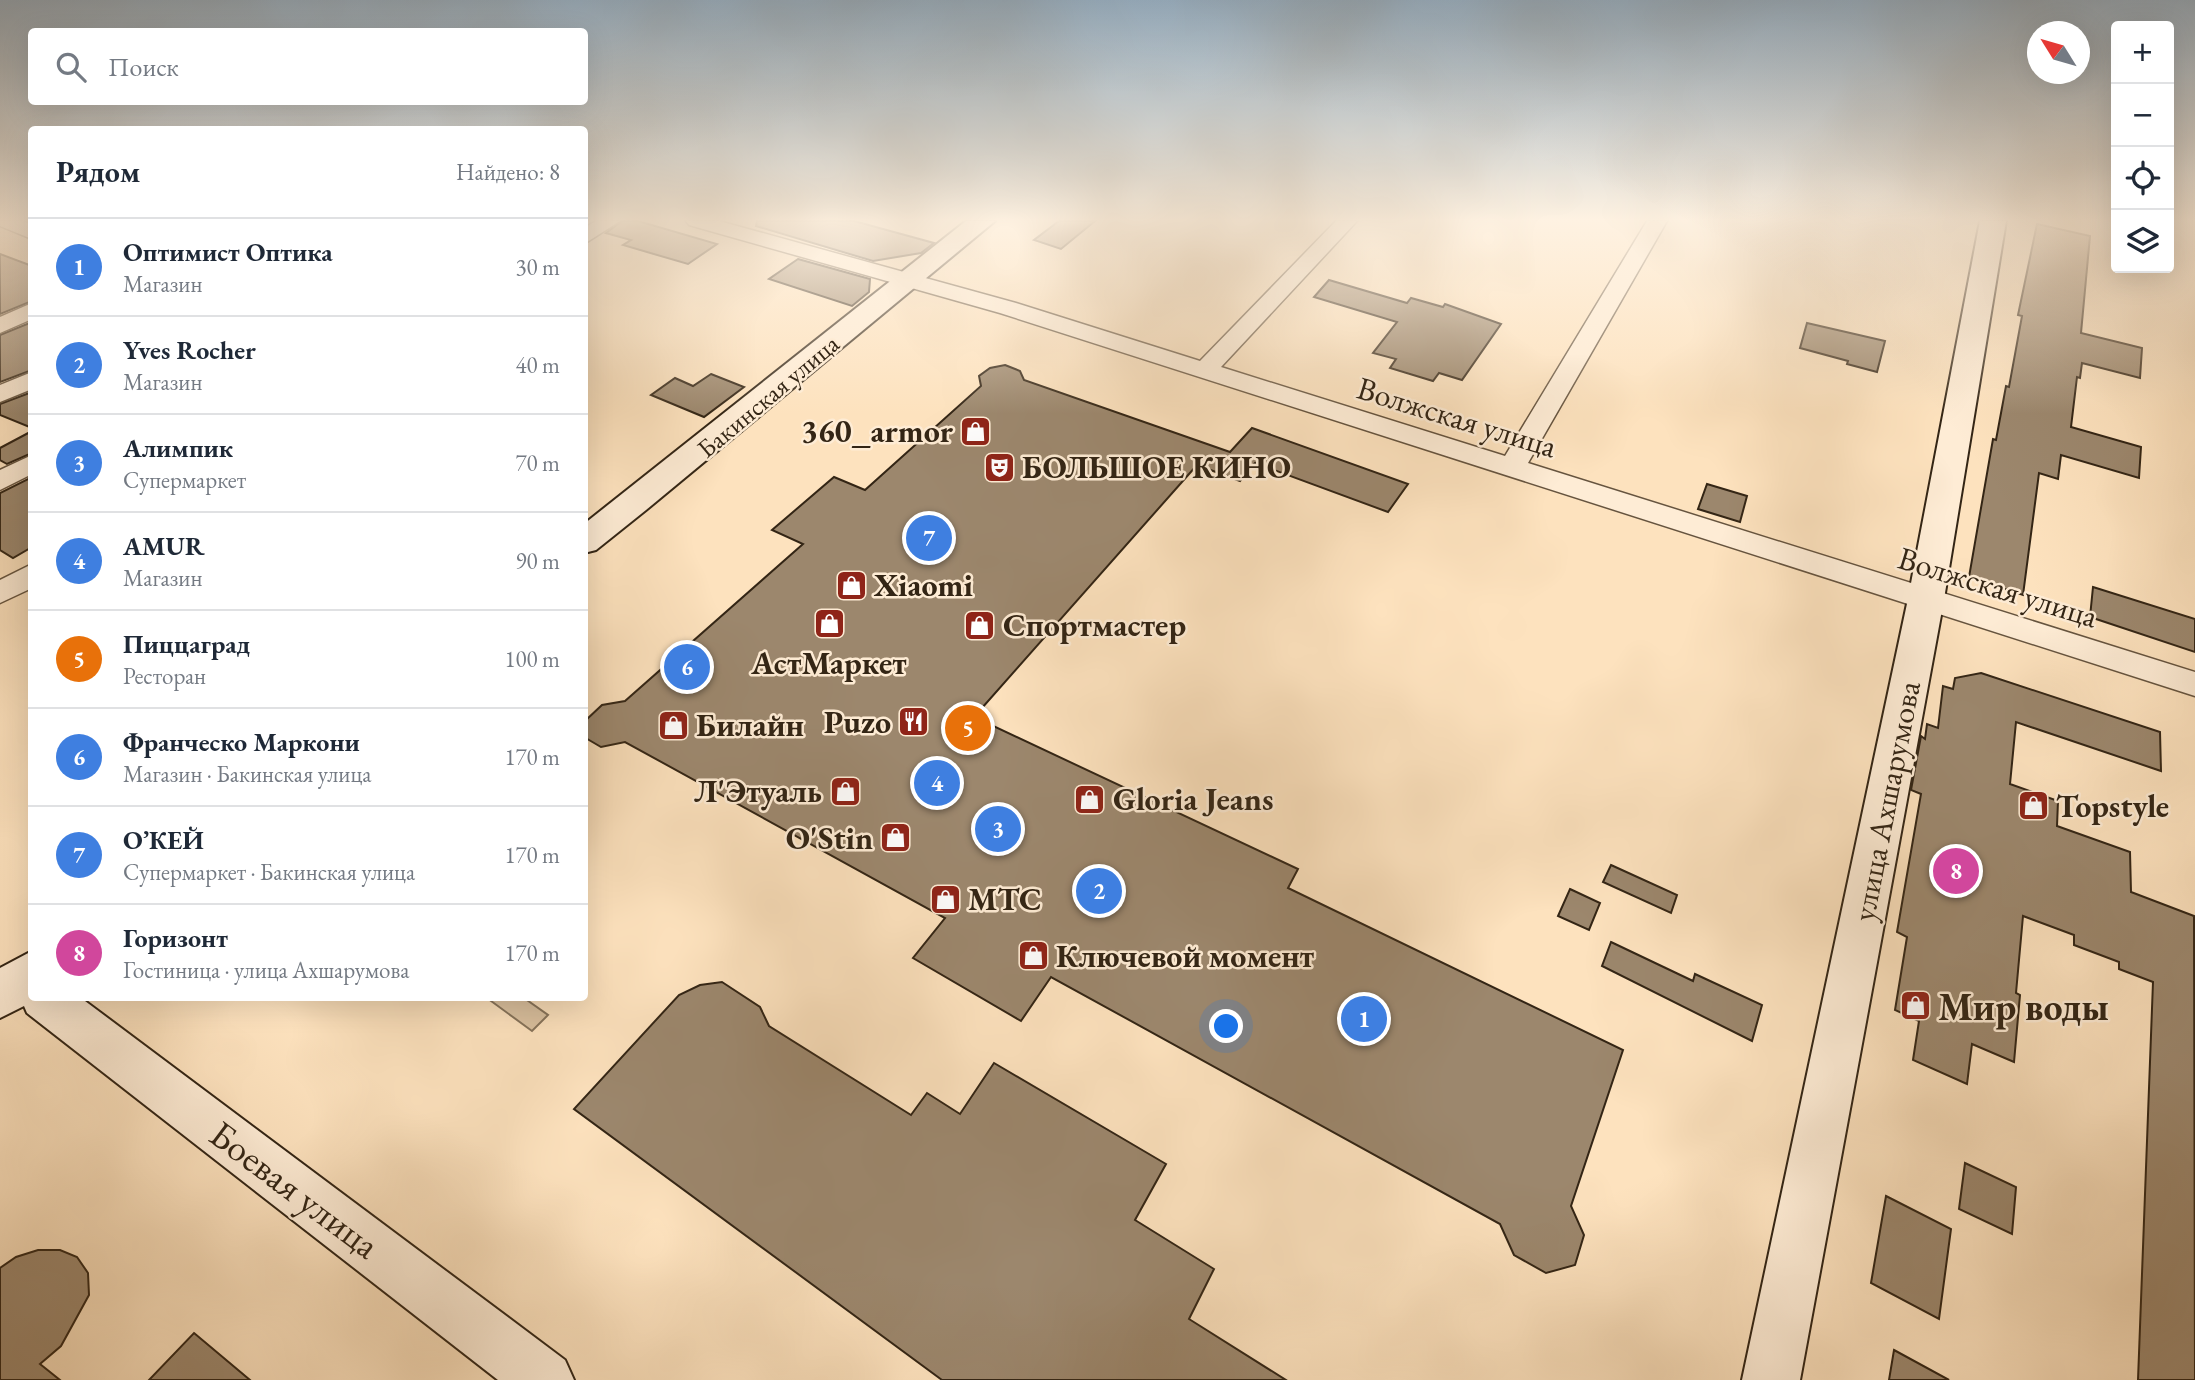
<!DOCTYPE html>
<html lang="ru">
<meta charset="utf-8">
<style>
body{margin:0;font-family:"EB Garamond",serif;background:#f6f6f7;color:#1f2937}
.controls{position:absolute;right:21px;top:21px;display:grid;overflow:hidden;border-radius:7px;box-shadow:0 7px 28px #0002}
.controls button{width:63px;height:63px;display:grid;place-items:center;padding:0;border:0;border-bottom:2px solid #e0e1e3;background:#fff;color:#1f2937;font:35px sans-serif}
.compass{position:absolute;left:2027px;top:21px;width:63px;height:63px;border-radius:50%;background:#fff;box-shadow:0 7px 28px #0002;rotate:307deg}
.you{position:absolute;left:1227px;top:1027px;width:24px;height:24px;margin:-18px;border:5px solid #fff;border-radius:50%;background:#1a73e8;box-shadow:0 0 0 10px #1a73e833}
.badge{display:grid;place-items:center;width:46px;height:46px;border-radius:50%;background:#8f2418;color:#fff;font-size:23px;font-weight:700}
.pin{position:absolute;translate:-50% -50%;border:4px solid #fff;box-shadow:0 2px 7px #0006}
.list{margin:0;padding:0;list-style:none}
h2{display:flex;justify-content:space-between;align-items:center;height:91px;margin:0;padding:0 28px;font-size:30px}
h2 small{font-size:23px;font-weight:400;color:#747a83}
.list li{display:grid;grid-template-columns:46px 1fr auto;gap:21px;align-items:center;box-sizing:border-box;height:98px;padding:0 28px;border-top:2px solid #e0e1e3}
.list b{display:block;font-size:26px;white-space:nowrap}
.list p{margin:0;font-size:23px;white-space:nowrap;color:#747a83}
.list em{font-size:23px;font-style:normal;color:#747a83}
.icon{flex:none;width:38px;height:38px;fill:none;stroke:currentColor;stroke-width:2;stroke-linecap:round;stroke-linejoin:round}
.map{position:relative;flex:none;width:2195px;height:1380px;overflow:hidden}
.search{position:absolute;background:#fff;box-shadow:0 7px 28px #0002;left:28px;top:28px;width:560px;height:77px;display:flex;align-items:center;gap:18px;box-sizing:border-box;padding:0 24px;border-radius:7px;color:#747a83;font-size:26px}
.panel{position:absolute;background:#fff;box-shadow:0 7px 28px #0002;left:28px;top:126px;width:560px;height:875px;border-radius:7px}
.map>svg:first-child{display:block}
</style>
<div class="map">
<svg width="2195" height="1380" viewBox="0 0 2195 1380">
<rect width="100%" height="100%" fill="#fde2be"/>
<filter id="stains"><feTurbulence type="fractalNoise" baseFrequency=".00286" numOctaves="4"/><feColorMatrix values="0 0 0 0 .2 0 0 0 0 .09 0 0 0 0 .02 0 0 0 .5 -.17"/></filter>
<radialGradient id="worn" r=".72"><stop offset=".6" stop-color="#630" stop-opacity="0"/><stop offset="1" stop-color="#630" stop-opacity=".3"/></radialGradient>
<path fill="#dbc2a1" stroke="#87745b" stroke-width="2" d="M 487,998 L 524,998 L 548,1015 L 532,1031 Z"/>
<g fill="#9c876d" stroke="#332515" stroke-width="2">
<path d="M 622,221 L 638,221 L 717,244 L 688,264 L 623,245 L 631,240 L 606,233 Z"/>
<path d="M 757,221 L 854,221 L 934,243 L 921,253 L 873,261 L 756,226 Z"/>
<path d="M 1059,221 L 1095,221 L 1061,249 L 1034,240 Z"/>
<path d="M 2037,224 L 2090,236 L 2081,333 L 2142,348 L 2140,378 L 2082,363 L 2080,378 L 2077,377 L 2071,427 L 2141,447 L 2139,478 L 2061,455 L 2058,479 L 2039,473 L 2023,595 L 1969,577 L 1993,439 L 1996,440 L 2006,386 L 2009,387 L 2022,316 L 2018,315 Z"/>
<path d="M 0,254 L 32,266 L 32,301 L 0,314 Z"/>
<path d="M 798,259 L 870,279 L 869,292 L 852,306 L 769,279 Z"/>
<path d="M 1329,280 L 1407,303 L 1411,298 L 1443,307 L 1445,304 L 1501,324 L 1462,380 L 1439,373 L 1433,381 L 1390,368 L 1396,359 L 1373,353 L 1397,322 L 1314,297 Z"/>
<path d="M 32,322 L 32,370 L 0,382 L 0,335 Z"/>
<path d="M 1807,323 L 1885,341 L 1877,372 L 1847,364 L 1848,361 L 1800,348 Z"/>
<path d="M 1005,365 L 1020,371 L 1024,380 L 1230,452 L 1252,428 L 1408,484 L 1388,512 L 1255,463 L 1240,481 L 1197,465 L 974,717 L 1298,869 L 1288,888 L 1623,1050 L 1571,1206 L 1584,1235 L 1575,1265 L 1546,1273 L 1514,1255 L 1500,1224 L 1051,977 L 1021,1021 L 913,958 L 945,918 L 625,742 L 601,747 L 584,737 L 586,720 L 602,705 L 625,701 L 803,544 L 772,530 L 834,477 L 865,490 L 981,386 L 979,376 L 990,368 Z"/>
<path d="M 711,374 L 744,387 L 704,417 L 651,395 L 675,378 L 693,386 Z"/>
<path d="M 32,392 L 32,428 L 0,415 L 0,404 Z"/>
<path d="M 32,431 L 32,453 L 7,464 L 0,460 L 0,448 Z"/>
<path d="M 32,477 L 32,547 L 13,558 L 0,550 L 0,493 Z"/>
<path d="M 1707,484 L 1747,496 L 1740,522 L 1698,509 Z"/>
<path d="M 2093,587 L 2195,619 L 2195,652 L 2090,617 Z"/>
<path d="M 1981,673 L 2160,732 L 2161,771 L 2016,722 L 2010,784 L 2058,801 L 2057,826 L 2130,852 L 2131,892 L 2194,916 L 2195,1380 L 2138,1380 L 2153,982 L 2119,969 L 2119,962 L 2074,945 L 2074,935 L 2023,916 L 2016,993 L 2020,995 L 2014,1062 L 1972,1044 L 1967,1084 L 1913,1060 L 1919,1021 L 1895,1010 L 1907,937 L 1897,932 L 1921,794 L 1911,790 L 1921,736 L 1925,739 L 1927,724 L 1938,728 L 1943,686 L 1953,689 L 1955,678 Z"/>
<path d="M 1611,865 L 1677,895 L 1671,913 L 1603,882 Z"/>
<path d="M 1570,889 L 1600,903 L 1589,930 L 1558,916 Z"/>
<path d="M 1611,942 L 1693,981 L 1695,974 L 1762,1005 L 1752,1041 L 1602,966 Z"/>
<path d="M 722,982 L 760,1007 L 769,1026 L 911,1115 L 927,1093 L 960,1114 L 994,1063 L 1166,1164 L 1135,1220 L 1214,1269 L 1189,1319 L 1286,1380 L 942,1380 L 574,1109 L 679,995 L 700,985 Z"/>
<path d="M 1965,1163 L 2016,1187 L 2012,1234 L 1959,1209 Z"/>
<path d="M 1886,1196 L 1951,1229 L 1939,1319 L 1871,1283 Z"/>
<path d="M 38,1250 L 60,1250 L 77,1257 L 88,1273 L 89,1295 L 61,1346 L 40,1364 L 60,1380 L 0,1380 L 0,1268 L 16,1257 Z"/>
<path d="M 194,1333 L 250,1380 L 149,1380 Z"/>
<path d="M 1894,1350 L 1949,1380 L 1889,1380 Z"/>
</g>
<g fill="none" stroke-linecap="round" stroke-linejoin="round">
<defs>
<g id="street">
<path d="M 0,221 L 23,221 L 32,225 L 32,239 L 0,226 Z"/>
<path d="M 596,221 L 620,221 L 584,244 L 584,228 Z"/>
<path d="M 686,221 L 719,221 L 1016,303 L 1200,361 L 1336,221 L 1357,221 L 1221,367 L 1505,456 L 1647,221 L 1667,221 L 1528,463 L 2195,672 L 2195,696 L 1000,313 L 689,225 Z"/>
<path d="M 32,303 L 32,319 L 0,333 L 0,317 Z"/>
<path d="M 32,372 L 32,389 L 0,402 L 0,385 Z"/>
<path d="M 32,455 L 32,474 L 0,490 L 0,470 Z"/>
<path d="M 32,564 L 32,588 L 0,603 L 0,580 Z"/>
</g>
<g id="secondary">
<path d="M 966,221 L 995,221 L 646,510 L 596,550 L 584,553 L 584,524 Z"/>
<path d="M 1980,221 L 2006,221 L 1944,599 L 1800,1380 L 1742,1380 L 1908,599 Z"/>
<path d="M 32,951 L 32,998 L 81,998 L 565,1360 L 574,1380 L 498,1380 L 27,1013 L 24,1006 L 0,1018 L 0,968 Z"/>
</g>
</defs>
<use href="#street" stroke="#66543f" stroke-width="3"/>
<use href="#secondary" stroke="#332515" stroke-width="4"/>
<use href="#street" fill="#feecd5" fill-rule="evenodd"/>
<use href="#secondary" fill="#feecd5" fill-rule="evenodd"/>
</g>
<linearGradient id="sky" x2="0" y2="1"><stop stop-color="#95adc0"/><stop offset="0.53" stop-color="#fef2e2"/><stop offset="1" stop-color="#fef2e2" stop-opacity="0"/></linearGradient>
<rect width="2195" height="414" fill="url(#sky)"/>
<defs>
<symbol id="shop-square" viewBox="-11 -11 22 22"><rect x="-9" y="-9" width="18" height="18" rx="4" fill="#8f2418" stroke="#feecd5"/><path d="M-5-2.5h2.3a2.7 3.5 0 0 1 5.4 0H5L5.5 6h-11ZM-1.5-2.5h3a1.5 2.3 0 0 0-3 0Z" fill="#fff"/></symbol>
<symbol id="theatre-square" viewBox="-11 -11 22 22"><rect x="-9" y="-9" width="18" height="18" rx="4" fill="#8f2418" stroke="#feecd5"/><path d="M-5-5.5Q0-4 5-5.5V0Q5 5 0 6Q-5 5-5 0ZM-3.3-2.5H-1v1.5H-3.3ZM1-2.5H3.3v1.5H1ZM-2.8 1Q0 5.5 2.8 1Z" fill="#fff"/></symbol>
<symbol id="restaurant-square" viewBox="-11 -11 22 22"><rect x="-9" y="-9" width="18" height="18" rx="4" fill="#8f2418" stroke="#feecd5"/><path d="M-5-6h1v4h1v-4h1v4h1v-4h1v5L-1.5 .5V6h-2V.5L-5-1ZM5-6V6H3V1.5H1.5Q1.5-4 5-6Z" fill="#fff"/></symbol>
</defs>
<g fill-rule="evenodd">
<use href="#shop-square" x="958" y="414" width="35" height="35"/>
<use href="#theatre-square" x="982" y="450" width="35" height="35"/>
<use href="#shop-square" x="834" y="568" width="35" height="35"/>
<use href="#shop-square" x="812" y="606" width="35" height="35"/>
<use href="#shop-square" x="962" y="608" width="35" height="35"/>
<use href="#restaurant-square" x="896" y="704" width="35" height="35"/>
<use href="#shop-square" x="656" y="708" width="35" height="35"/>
<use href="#shop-square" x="828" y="774" width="35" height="35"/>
<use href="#shop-square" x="1072" y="782" width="35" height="35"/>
<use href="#shop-square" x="2016" y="788" width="35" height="35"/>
<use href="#shop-square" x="878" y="820" width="35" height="35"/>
<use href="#shop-square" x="928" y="882" width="35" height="35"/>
<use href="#shop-square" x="1016" y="938" width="35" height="35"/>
<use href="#shop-square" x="1898" y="988" width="35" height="35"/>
</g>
<g text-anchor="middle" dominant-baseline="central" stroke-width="5" stroke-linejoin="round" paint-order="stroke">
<g font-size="26" fill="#332515" stroke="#feecd5">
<text transform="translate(768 396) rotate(-40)">Бакинская улица</text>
</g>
<g font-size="32" fill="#332515" stroke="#feecd5">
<text transform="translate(1457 417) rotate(17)">Волжская улица</text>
<text transform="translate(1998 587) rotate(17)">Волжская улица</text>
<text transform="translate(1886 801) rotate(-79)">улица Ахшарумова</text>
</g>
<g font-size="32" font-weight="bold" fill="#332515" stroke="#feecd5" text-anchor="start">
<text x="953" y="431" text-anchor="end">360_armor</text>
<text x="1022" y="467">БОЛЬШОЕ КИНО</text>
<text x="874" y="585">Xiaomi</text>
<text x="1003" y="625">Спортмастер</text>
<text x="829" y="663" text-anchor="middle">АстМаркет</text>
<text x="891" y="722" text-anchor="end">Puzo</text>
<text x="696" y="725">Билайн</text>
<text x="822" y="791" text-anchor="end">Л'Этуаль</text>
<text x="1113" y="799">Gloria Jeans</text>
<text x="2056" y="806">Topstyle</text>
<text x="873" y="838" text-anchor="end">O'Stin</text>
<text x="968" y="899">МТС</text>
<text x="1056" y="956">Ключевой момент</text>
</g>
<g font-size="38" font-weight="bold" fill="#332515" stroke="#feecd5" text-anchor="start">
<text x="1938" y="1006">Мир воды</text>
</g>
<g font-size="38" fill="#332515" stroke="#feecd5">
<text transform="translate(295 1189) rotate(37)">Боевая улица</text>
</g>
</g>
<rect width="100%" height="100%" filter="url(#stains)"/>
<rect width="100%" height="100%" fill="url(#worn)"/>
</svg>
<div class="controls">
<button>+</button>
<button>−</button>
<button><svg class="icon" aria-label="locate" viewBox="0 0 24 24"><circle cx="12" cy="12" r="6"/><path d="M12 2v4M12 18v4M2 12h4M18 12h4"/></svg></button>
<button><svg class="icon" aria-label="layers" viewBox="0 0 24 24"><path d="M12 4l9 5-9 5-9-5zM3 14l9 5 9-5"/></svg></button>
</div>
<svg class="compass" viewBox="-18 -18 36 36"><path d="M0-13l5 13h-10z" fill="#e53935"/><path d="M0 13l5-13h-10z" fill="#747a83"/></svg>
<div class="you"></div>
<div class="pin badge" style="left:1364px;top:1019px;background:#3f7fe0">1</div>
<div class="pin badge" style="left:1099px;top:891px;background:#3f7fe0">2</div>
<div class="pin badge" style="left:998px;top:829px;background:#3f7fe0">3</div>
<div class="pin badge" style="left:937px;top:783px;background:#3f7fe0">4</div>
<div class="pin badge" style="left:968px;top:728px;background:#e8710a">5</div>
<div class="pin badge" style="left:687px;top:667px;background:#3f7fe0">6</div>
<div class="pin badge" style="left:929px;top:538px;background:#3f7fe0">7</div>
<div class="pin badge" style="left:1956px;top:871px;background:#d1479c">8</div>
<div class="search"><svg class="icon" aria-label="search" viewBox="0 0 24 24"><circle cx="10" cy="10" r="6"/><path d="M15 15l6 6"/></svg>Поиск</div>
<section class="panel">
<h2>Рядом<small>Найдено: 8</small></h2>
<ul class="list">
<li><span class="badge" style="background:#3f7fe0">1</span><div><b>Оптимист Оптика</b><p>Магазин</p></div><em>30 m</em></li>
<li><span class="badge" style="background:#3f7fe0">2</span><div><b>Yves Rocher</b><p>Магазин</p></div><em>40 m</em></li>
<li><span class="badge" style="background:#3f7fe0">3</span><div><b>Алимпик</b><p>Супермаркет</p></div><em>70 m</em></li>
<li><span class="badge" style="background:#3f7fe0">4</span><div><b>AMUR</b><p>Магазин</p></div><em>90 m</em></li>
<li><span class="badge" style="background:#e8710a">5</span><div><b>Пиццаград</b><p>Ресторан</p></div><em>100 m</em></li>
<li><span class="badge" style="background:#3f7fe0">6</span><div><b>Франческо Маркони</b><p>Магазин · Бакинская улица</p></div><em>170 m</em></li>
<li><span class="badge" style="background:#3f7fe0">7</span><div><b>О’КЕЙ</b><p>Супермаркет · Бакинская улица</p></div><em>170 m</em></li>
<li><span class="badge" style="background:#d1479c">8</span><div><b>Горизонт</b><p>Гостиница · улица Ахшарумова</p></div><em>170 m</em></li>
</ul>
</section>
</div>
